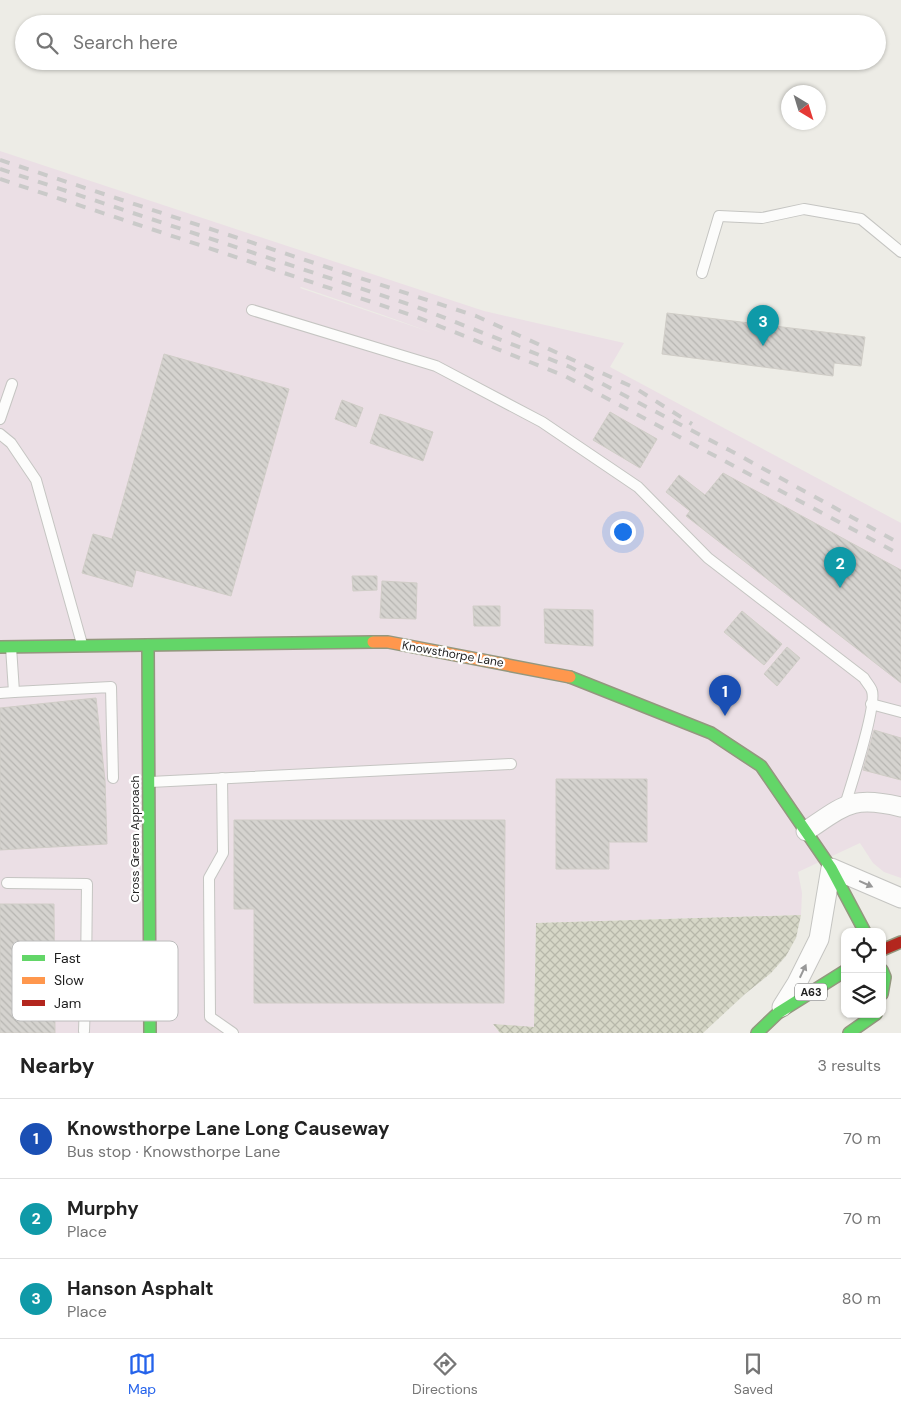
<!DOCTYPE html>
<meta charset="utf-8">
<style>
body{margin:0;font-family:"DM Sans",sans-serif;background:#f6f6f6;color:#222}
.controls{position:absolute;right:15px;bottom:15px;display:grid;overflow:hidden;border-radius:10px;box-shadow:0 1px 4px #0004}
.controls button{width:45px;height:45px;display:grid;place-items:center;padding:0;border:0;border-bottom:1px solid #e0e0e0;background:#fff;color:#222;font:25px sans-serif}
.compass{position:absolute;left:781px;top:85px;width:45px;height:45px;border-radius:50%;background:#fff;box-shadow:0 1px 4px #0004;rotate:142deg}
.you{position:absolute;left:622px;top:531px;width:18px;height:18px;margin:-12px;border:4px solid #fff;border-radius:50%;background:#1a73e8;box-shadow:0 0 0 8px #1a73e833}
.badge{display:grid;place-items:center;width:32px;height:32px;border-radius:50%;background:#2563eb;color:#fff;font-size:16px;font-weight:700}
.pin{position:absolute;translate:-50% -41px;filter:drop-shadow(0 1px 2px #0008)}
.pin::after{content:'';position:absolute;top:26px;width:18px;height:15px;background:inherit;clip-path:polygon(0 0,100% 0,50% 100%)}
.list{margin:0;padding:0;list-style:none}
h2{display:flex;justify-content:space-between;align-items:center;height:65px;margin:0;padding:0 20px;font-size:21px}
h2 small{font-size:16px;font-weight:400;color:#767676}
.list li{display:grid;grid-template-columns:32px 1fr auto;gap:15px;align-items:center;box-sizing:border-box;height:80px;padding:0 20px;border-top:1px solid #e0e0e0}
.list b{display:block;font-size:19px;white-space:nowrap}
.list p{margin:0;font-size:16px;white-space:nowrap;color:#767676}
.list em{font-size:16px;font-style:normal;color:#767676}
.icon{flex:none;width:28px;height:28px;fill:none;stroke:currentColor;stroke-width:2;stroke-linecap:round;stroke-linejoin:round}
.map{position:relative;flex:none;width:901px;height:1033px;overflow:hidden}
.search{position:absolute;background:#fff;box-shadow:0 1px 4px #0004;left:15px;right:15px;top:15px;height:55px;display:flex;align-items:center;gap:12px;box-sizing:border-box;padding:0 18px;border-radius:28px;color:#767676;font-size:19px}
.sheet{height:305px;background:#fff}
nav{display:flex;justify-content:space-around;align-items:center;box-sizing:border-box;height:70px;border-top:1px solid #e0e0e0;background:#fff;font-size:14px;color:#767676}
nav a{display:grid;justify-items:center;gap:2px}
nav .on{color:#2563eb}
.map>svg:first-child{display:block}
</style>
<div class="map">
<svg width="901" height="1033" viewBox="0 0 901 1033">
<defs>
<pattern id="construction-cross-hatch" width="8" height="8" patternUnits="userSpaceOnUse" patternTransform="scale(1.25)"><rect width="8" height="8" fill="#d6d7c7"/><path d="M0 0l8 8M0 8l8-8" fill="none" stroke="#b7b8aa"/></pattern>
<pattern id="building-back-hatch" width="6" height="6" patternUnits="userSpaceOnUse" patternTransform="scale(1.25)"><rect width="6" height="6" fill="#d5d3cf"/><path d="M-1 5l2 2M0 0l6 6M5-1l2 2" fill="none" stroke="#b6b5b1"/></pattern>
</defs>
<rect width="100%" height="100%" fill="#edece6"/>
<path fill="#ebdfe5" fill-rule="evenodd" d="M 0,151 L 484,311 L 624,343 L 610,367 L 901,523 L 901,878 L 884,872 L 873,863 L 860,843 L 798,872 L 802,893 L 801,915 L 536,923 L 534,1027 L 493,1025 L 500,1033 L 0,1033 ZM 301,287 L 383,315 L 433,333 L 300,288 Z"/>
<path fill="url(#construction-cross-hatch)" d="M 801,915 L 796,938 L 786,956 L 771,973 L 745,994 L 703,1033 L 500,1033 L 493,1024 L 534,1027 L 536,923 Z"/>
<g fill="url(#building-back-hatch)" stroke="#d0cdc7">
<path d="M 667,313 L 865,337 L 861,366 L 834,363 L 833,376 L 662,354 Z"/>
<path d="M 164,354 L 289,389 L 231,596 L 136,570 L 132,587 L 82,573 L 93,534 L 112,539 Z"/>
<path d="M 342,400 L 363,408 L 356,427 L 335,419 Z"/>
<path d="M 610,412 L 657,439 L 640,468 L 593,440 Z"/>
<path d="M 380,414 L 433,432 L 423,461 L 370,443 Z"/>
<path d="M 723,473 L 901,570 L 901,683 L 686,516 L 690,511 L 666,492 L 679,475 L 705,495 Z"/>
<path d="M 352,576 L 377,576 L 377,590 L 353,591 Z"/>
<path d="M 382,581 L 417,583 L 416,619 L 380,618 Z"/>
<path d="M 473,606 L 500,606 L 500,626 L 474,626 Z"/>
<path d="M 544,609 L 593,610 L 593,646 L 545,643 Z"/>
<path d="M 742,611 L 782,644 L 764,665 L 724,632 Z"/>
<path d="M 787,647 L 800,658 L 777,686 L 764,674 Z"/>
<path d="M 96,698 L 105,780 L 107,844 L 0,850 L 0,708 Z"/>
<path d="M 874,730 L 901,738 L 901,780 L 863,770 Z"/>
<path d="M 556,779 L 647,779 L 647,842 L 609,842 L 609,869 L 556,869 Z"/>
<path d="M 234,820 L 505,820 L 504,1003 L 254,1003 L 254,909 L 234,909 Z"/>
<path d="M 0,904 L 54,904 L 55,1033 L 0,1033 Z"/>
</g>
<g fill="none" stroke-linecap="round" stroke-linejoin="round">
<defs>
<g id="lane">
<path d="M 702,273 L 719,216 L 762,218 L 804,209 L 861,219 L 901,252"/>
<path d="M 252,310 L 436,366 L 542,422 L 638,487 L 708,558 L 864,678 C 866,682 871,687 872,691 C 877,706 851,786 845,805"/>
<path d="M 0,419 L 12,384"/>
<path d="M 0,434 L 11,443 L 36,480 L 82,644"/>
<path d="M 11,647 L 14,692 L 111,687 L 113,778"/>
<path d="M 0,693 L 14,692"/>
<path d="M 871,704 L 901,712"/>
<path d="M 222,778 L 223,853 L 209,878 L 210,1017 L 233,1033"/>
<path d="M 150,782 L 511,764"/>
<path d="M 7,883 L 87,884 L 86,975 L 149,976"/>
<path d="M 84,1031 L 86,975"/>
</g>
<g id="street">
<path d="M 806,831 C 845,805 852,795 901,807"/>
<path d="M 782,1007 L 797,983 L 819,939 L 831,868 L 901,898"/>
</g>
<g id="fast">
<path d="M 148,645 L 150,1033"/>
<path d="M 0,647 L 373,642"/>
<path d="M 570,677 L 711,733 L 761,766 L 831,868 L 865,932"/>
<path d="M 882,970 L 885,977 L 882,994"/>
<path d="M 757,1033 L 778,1013 L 845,971"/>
<path d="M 849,1033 L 876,1014"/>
</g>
<path id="slow" d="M 373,642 L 388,642 L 570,677"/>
<path id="jam" d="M 882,950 L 901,942"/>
</defs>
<use href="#lane" stroke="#c5c5c2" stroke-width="12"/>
<use href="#street" stroke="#c5c5c2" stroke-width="21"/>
<use href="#fast" stroke="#93977e" stroke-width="14"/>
<use href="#slow" stroke="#93977e" stroke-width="14"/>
<use href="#jam" stroke="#93977e" stroke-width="14"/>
<use href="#lane" stroke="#fcfcfb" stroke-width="10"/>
<use href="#street" stroke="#fcfcfb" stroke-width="19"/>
<use href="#fast" stroke="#63d668" stroke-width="11"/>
<use href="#slow" stroke="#ff974d" stroke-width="11"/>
<use href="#jam" stroke="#b3261e" stroke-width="11"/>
<g stroke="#cacac9" stroke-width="4" stroke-dasharray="10 10" stroke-linecap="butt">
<path d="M 0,160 L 476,316 L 635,388 L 692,424"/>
<path d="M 0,169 L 417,307 L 570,367 L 731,451 L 901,544"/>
<path d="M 0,179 L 414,316 L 565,376 L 901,555"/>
</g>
</g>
<defs><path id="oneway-solid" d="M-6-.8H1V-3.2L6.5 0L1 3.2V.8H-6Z" transform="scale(1.25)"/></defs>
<g fill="#989898">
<use href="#oneway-solid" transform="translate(866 884) rotate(24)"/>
<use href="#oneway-solid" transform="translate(803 971) rotate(-65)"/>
</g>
<g text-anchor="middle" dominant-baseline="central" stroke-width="4.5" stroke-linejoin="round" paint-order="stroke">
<rect fill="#fff" stroke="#626262" stroke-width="1" x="795" y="983.5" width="32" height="17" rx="4"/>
<g font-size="11" font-weight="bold" fill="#1e1e1e">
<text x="811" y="992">A63</text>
</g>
<g font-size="12" fill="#1e1e1e" stroke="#fff">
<text transform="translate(453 654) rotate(10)">Knowsthorpe Lane</text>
<text transform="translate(135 839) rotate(-90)">Cross Green Approach</text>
</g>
</g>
<rect x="12" y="941" width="166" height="80" rx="8" fill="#fff" stroke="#bcbcbc" stroke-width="1"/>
<rect x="22" y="955" width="23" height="6" fill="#63d668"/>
<rect x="22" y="977" width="23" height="7" fill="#ff974d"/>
<rect x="22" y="1000" width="23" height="6" fill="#b3261e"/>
<g font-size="14" fill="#1e1e1e">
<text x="54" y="963">Fast</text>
<text x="54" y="985">Slow</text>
<text x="54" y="1008">Jam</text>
</g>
</svg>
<div class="controls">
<button><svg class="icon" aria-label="locate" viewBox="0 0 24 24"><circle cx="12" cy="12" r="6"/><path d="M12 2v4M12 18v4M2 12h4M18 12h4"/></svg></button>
<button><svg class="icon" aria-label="layers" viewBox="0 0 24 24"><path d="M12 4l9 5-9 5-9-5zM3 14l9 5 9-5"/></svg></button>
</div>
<svg class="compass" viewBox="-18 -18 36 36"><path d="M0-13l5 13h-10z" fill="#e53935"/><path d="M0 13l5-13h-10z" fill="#767676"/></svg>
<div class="you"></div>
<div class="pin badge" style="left:725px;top:716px;background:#1a4fb4">1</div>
<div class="pin badge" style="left:840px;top:588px;background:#0f9aa8">2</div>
<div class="pin badge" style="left:763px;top:346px;background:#0f9aa8">3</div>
<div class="search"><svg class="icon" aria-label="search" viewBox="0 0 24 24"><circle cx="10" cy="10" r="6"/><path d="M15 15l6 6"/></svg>Search here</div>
</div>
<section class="sheet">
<h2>Nearby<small>3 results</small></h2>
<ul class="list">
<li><span class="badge" style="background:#1a4fb4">1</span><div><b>Knowsthorpe Lane Long Causeway</b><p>Bus stop · Knowsthorpe Lane</p></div><em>70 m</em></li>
<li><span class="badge" style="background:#0f9aa8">2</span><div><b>Murphy</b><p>Place</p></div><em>70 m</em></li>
<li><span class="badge" style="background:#0f9aa8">3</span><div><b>Hanson Asphalt</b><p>Place</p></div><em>80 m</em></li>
</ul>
</section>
<nav>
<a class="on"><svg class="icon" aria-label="map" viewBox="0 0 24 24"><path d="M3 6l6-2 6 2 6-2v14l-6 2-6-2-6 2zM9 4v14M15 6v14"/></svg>Map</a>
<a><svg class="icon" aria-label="directions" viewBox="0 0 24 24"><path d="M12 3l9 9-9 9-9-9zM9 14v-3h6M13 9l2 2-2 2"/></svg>Directions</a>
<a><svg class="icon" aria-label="saved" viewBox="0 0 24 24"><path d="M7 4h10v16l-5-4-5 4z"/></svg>Saved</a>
</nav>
